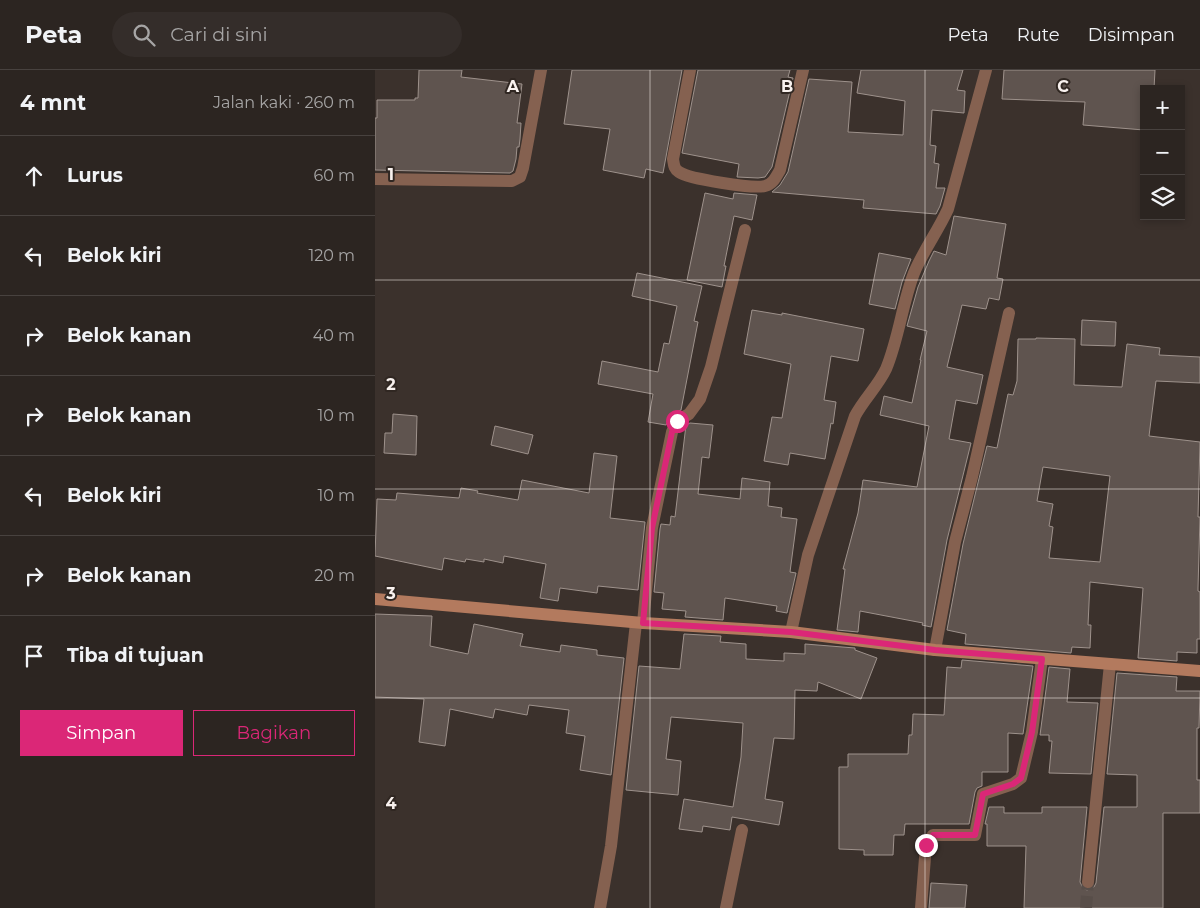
<!DOCTYPE html>
<html lang="id">
<meta charset="utf-8">
<style>
body{margin:0;font-family:Montserrat,sans-serif;background:#342d2a;color:#f1f3f6}
.controls{position:absolute;right:15px;top:15px;display:grid;overflow:hidden;border-radius:0px;box-shadow:0 2px 8px #0003}
.controls button{width:45px;height:45px;display:grid;place-items:center;padding:0;border:0;border-bottom:1px solid #48423f;background:#2c2521;color:#f1f3f6;font:25px sans-serif}
.stop{position:absolute;width:15px;height:15px;margin:-11px;border:4px solid #db2777;border-radius:50%;background:#fff}
.stop.end{background:#db2777;border-color:#fff;box-shadow:0 1px 5px #0008}
.list{margin:0;padding:0;list-style:none}
h2{display:flex;justify-content:space-between;align-items:center;height:65px;margin:0;padding:0 20px;font-size:21px}
h2 small{font-size:16px;font-weight:400;color:#a6a5a5}
.list li{display:grid;grid-template-columns:32px 1fr auto;gap:15px;align-items:center;box-sizing:border-box;height:80px;padding:0 20px;border-top:1px solid #48423f}
.list b{display:block;font-size:19px;white-space:nowrap}
.list em{font-size:16px;font-style:normal;color:#a6a5a5}
.actions{display:flex;gap:10px;padding:15px 20px}
.actions a{flex:1;padding:11px 0;border:1px solid #db2777;border-radius:0px;text-align:center;font-size:18px;color:#db2777}
.actions .main{background:#db2777;color:#fff}
.icon{flex:none;width:28px;height:28px;fill:none;stroke:currentColor;stroke-width:2;stroke-linecap:round;stroke-linejoin:round}
.map{position:relative;flex:none;width:825px;height:838px;overflow:hidden}
header{display:flex;align-items:center;gap:30px;box-sizing:border-box;height:70px;padding:0 25px;background:#2c2521;border-bottom:1px solid #48423f}
header strong{font-size:24px}
nav{display:flex;gap:28px;margin-inline-start:auto;font-size:18px}
.search{width:350px;height:45px;background:#342d2a;display:flex;align-items:center;gap:12px;box-sizing:border-box;padding:0 18px;border-radius:28px;color:#a6a5a5;font-size:19px}
main{display:flex}
aside{flex:1;background:#2c2521}
.map>svg:first-child{display:block}
</style>
<header>
<strong>Peta</strong>
<div class="search"><svg class="icon" aria-label="search" viewBox="0 0 24 24"><circle cx="10" cy="10" r="6"/><path d="M15 15l6 6"/></svg>Cari di sini</div>
<nav><a>Peta</a><a>Rute</a><a>Disimpan</a></nav>
</header>
<main>
<aside>
<h2>4 mnt<small>Jalan kaki · 260 m</small></h2>
<ul class="list">
<li><svg class="icon" aria-label="ahead" viewBox="0 0 24 24"><path d="M12 20V5M6 11l6-6 6 6"/></svg><div><b>Lurus</b></div><em>60 m</em></li>
<li><svg class="icon" aria-label="left" viewBox="0 0 24 24"><path d="M17 20v-9H6M10 6l-5 5 5 5"/></svg><div><b>Belok kiri</b></div><em>120 m</em></li>
<li><svg class="icon" aria-label="right" viewBox="0 0 24 24"><path d="M7 20v-9h11M14 6l5 5-5 5"/></svg><div><b>Belok kanan</b></div><em>40 m</em></li>
<li><svg class="icon" aria-label="right" viewBox="0 0 24 24"><path d="M7 20v-9h11M14 6l5 5-5 5"/></svg><div><b>Belok kanan</b></div><em>10 m</em></li>
<li><svg class="icon" aria-label="left" viewBox="0 0 24 24"><path d="M17 20v-9H6M10 6l-5 5 5 5"/></svg><div><b>Belok kiri</b></div><em>10 m</em></li>
<li><svg class="icon" aria-label="right" viewBox="0 0 24 24"><path d="M7 20v-9h11M14 6l5 5-5 5"/></svg><div><b>Belok kanan</b></div><em>20 m</em></li>
<li><svg class="icon" aria-label="arrive" viewBox="0 0 24 24"><path d="M6 21V4h12l-3 4 3 4H6"/></svg><div><b>Tiba di tujuan</b></div></li>
</ul>
<div class="actions"><a class="main">Simpan</a><a>Bagikan</a></div>
</aside>
<div class="map">
<svg width="825" height="838" viewBox="0 0 825 838">
<rect width="100%" height="100%" fill="#3b312c"/>
<g fill="#5f544f" stroke="#9e928c" fill-rule="evenodd">
<path d="M 44,0 L 87,0 L 86,7 L 147,14 L 142,53 L 146,53 L 145,69 L 144,77 L 142,77 L 141,89 L 138,101 L 135,103 L 0,100 L 0,48 L 2,48 L 2,30 L 40,30 L 40,28 L 43,28 Z"/>
<path d="M 197,0 L 307,0 L 288,103 L 271,99 L 269,108 L 228,100 L 235,59 L 189,54 Z"/>
<path d="M 323,0 L 415,0 L 413,7 L 418,8 L 397,97 L 390,107 L 383,108 L 362,107 L 364,94 L 307,83 Z"/>
<path d="M 486,0 L 588,0 L 582,20 L 590,21 L 589,43 L 557,40 L 555,75 L 561,76 L 559,93 L 564,94 L 561,118 L 570,118 L 565,136 L 561,144 L 488,138 L 489,130 L 397,122 L 405,115 L 413,102 L 434,9 L 477,12 L 473,62 L 528,65 L 530,31 L 482,23 Z"/>
<path d="M 629,0 L 780,0 L 779,19 L 769,19 L 769,60 L 708,55 L 710,32 L 627,29 Z"/>
<path d="M 330,123 L 358,129 L 359,123 L 382,125 L 377,150 L 359,146 L 349,196 L 351,196 L 347,217 L 312,210 Z"/>
<path d="M 579,146 L 631,154 L 622,208 L 628,209 L 624,230 L 614,228 L 611,239 L 587,235 L 572,297 L 608,305 L 602,334 L 581,330 L 574,369 L 596,373 L 572,470 L 556,557 L 547,555 L 548,553 L 485,541 L 483,562 L 462,560 L 470,499 L 468,499 L 483,443 L 488,410 L 542,417 L 554,356 L 505,345 L 509,326 L 537,333 L 546,290 L 545,290 L 552,261 L 532,256 L 543,217 L 554,191 L 559,181 L 571,185 Z"/>
<path d="M 504,183 L 536,189 L 527,212 L 520,239 L 494,234 Z"/>
<path d="M 262,203 L 327,216 L 319,251 L 323,252 L 306,340 L 297,344 L 291,355 L 273,352 L 278,324 L 223,314 L 227,291 L 283,302 L 289,273 L 294,274 L 302,236 L 257,226 Z"/>
<path d="M 377,240 L 407,245 L 407,243 L 489,259 L 483,291 L 456,286 L 449,330 L 461,332 L 458,354 L 456,353 L 450,389 L 415,383 L 413,395 L 389,391 L 397,347 L 407,348 L 416,294 L 369,284 Z"/>
<path d="M 707,250 L 741,252 L 740,276 L 706,275 Z"/>
<path d="M 661,268 L 700,269 L 699,315 L 747,317 L 752,274 L 785,278 L 784,285 L 825,287 L 825,313 L 781,311 L 774,366 L 825,372 L 823,447 L 825,447 L 823,518 L 823,521 L 825,522 L 825,569 L 822,569 L 822,583 L 802,582 L 802,591 L 763,588 L 768,518 L 715,512 L 713,555 L 716,555 L 715,578 L 697,577 L 696,583 L 590,574 L 591,564 L 572,560 L 588,474 L 612,376 L 622,378 L 633,324 L 638,325 L 642,311 L 643,269 L 661,269 ZM 668,397 L 735,406 L 725,492 L 674,488 L 678,457 L 674,456 L 678,434 L 662,431 Z"/>
<path d="M 18,344 L 42,346 L 41,385 L 9,383 L 10,363 L 17,363 Z"/>
<path d="M 315,353 L 338,355 L 334,388 L 327,387 L 323,424 L 365,429 L 367,408 L 395,412 L 393,436 L 407,438 L 406,447 L 422,449 L 415,502 L 421,503 L 412,543 L 401,541 L 402,536 L 350,528 L 348,550 L 310,547 L 311,541 L 287,539 L 289,523 L 279,522 L 285,459 L 286,454 L 295,455 L 296,446 L 300,447 L 311,355 Z"/>
<path d="M 120,356 L 158,365 L 153,384 L 116,375 Z"/>
<path d="M 219,383 L 242,386 L 235,448 L 270,452 L 263,520 L 223,516 L 222,523 L 185,518 L 183,531 L 165,528 L 171,494 L 129,486 L 128,493 L 109,489 L 109,492 L 91,489 L 90,492 L 69,488 L 67,500 L 0,486 L 2,429 L 21,430 L 22,423 L 84,428 L 86,418 L 103,421 L 102,423 L 143,430 L 147,410 L 214,423 Z"/>
<path d="M 0,544 L 57,546 L 55,576 L 93,584 L 99,554 L 148,564 L 145,576 L 185,582 L 186,575 L 222,580 L 222,585 L 249,588 L 236,705 L 205,700 L 210,666 L 191,663 L 194,640 L 154,635 L 152,645 L 120,639 L 118,648 L 75,639 L 70,676 L 44,672 L 49,629 L 0,627 Z"/>
<path d="M 309,564 L 346,566 L 345,572 L 371,574 L 371,589 L 409,591 L 409,583 L 430,584 L 430,574 L 480,578 L 480,580 L 502,588 L 486,629 L 443,612 L 442,621 L 420,620 L 419,669 L 399,668 L 390,729 L 408,732 L 404,755 L 357,747 L 355,760 L 328,756 L 327,762 L 304,759 L 309,729 L 358,737 L 366,687 L 368,653 L 296,647 L 291,689 L 306,691 L 303,725 L 251,720 L 264,596 L 305,599 Z"/>
<path d="M 587,590 L 658,596 L 648,664 L 633,663 L 633,702 L 607,702 L 607,716 L 602,718 L 600,722 L 594,754 L 530,754 L 529,765 L 519,765 L 518,785 L 489,785 L 489,780 L 464,779 L 464,697 L 473,697 L 473,684 L 533,684 L 534,665 L 537,665 L 538,644 L 569,645 L 572,597 L 586,598 Z"/>
<path d="M 674,597 L 695,599 L 692,632 L 723,633 L 716,704 L 674,703 L 677,671 L 674,671 L 674,665 L 665,665 Z"/>
<path d="M 742,603 L 802,607 L 801,621 L 825,621 L 824,658 L 822,658 L 822,710 L 825,710 L 825,743 L 788,743 L 788,838 L 649,838 L 651,776 L 612,776 L 612,754 L 610,754 L 614,737 L 629,737 L 629,743 L 667,743 L 667,737 L 712,737 L 705,812 L 708,818 L 712,820 L 719,817 L 721,813 L 729,737 L 762,737 L 762,705 L 732,704 Z"/>
<path d="M 556,813 L 592,815 L 590,838 L 554,838 Z"/>
</g>
<g fill="none" stroke-linecap="round" stroke-linejoin="round">
<path stroke="#584e49" stroke-width="12" stroke-dasharray="12 6" stroke-linecap="butt" d="M 711,838 L 713,812"/>
<g stroke="#856150" stroke-width="12">
<path d="M 315,0 L 298,89 C 299,95 299,99 304,102 C 314,109 378,119 390,116 C 398,114 401,107 405,100 L 428,0"/>
<path d="M 0,109 L 137,111 L 145,107 L 148,98 L 166,0"/>
<path d="M 268,553 L 277,458 L 297,362 L 302,351 L 314,344 L 325,329 L 336,297 L 370,160"/>
<path d="M 416,562 L 433,485 L 480,346 C 489,329 503,316 511,299 C 524,268 527,234 539,203 C 548,181 563,161 573,139 L 611,0"/>
<path d="M 560,580 L 580,472 L 597,407 L 634,243"/>
<path d="M 713,812 L 735,594"/>
<path d="M 225,838 L 236,776 L 261,553"/>
<path d="M 351,838 L 367,760"/>
<path d="M 546,838 L 551,775 L 558,765 L 600,765 L 608,724 L 638,714 L 646,708 L 657,662 L 667,589"/>
</g>
<path stroke="#b37a5e" stroke-width="12" d="M 0,529 L 268,553 L 416,562 L 560,580 L 825,601"/>
</g>
<g fill="none" stroke-linecap="round" stroke-linejoin="round">
<path stroke="#db2777" stroke-width="6" d="M 302,351 L 297,362 L 277,458 L 268,553 L 416,562 L 560,580 L 667,589 L 657,662 L 646,708 L 638,714 L 608,724 L 600,765 L 558,765 L 551,775"/>
</g>
<path fill="none" stroke="#f9f2ef" stroke-width="1" stroke-opacity="0.55" d="M 275,0 L 275,838M 550,0 L 550,838M 0,210 L 825,210M 0,419 L 825,419M 0,628 L 825,628"/>
<g font-size="16" text-anchor="middle" font-weight="bold" fill="#f9f2ef" stroke="#302722" stroke-width="4" stroke-linejoin="round" paint-order="stroke">
<text x="138" y="22">A</text>
<text x="412" y="22">B</text>
<text x="688" y="22">C</text>
<text x="16" y="110">1</text>
<text x="16" y="320">2</text>
<text x="16" y="529">3</text>
<text x="16" y="739">4</text>
</g>
</svg>
<div class="controls">
<button>+</button>
<button>−</button>
<button><svg class="icon" aria-label="layers" viewBox="0 0 24 24"><path d="M12 4l9 5-9 5-9-5zM3 14l9 5 9-5"/></svg></button>
</div>
<div class="stop" style="left:302px;top:351px"></div>
<div class="stop end" style="left:551px;top:775px"></div>
</div>
</main>
